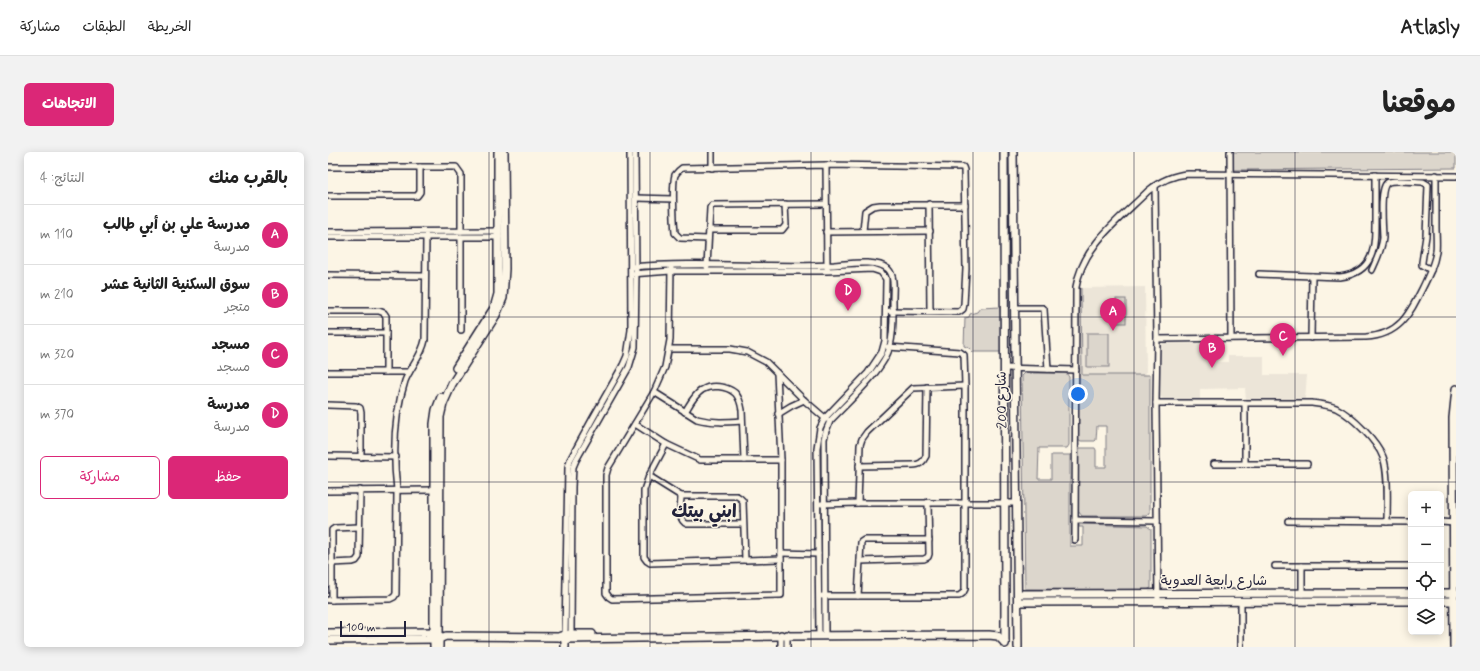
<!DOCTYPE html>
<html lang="ar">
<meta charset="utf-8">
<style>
body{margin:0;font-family:Mynerve,"Playpen Sans Arabic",sans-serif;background:#f2f2f2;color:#222;direction:rtl}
.controls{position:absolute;right:12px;bottom:12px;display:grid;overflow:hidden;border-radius:6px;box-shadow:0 2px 10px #0003}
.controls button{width:36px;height:36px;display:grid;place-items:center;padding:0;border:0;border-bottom:1px solid #e0e0e0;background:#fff;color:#222;font:20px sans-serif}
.scale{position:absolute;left:12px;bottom:10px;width:66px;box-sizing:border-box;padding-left:4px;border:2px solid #22223b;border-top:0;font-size:11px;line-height:14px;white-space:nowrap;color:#22223b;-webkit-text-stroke:3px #fcf5e5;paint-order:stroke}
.you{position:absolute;left:750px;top:242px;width:14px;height:14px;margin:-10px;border:3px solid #fff;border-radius:50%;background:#1a73e8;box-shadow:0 0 0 6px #1a73e833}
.badge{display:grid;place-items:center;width:26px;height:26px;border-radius:50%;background:#db2777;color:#fff;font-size:13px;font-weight:700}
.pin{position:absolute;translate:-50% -33px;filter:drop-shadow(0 1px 2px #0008)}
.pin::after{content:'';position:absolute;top:21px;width:14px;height:12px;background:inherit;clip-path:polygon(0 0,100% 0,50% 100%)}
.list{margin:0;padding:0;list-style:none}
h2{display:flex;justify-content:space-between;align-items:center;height:52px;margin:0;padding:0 16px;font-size:17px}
h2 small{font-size:13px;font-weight:400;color:#767676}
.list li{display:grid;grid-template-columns:26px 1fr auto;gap:12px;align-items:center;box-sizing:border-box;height:60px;padding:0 16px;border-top:1px solid #e0e0e0}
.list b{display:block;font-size:15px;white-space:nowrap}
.list p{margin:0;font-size:13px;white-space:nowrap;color:#767676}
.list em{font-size:13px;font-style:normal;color:#767676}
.actions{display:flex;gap:8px;padding:12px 16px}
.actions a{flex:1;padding:9px 0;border:1px solid #db2777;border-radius:6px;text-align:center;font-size:14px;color:#db2777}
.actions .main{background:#db2777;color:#fff}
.icon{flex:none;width:22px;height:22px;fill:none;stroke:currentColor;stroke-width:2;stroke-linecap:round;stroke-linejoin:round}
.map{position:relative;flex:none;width:1128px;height:495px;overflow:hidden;direction:ltr;border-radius:6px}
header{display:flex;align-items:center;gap:24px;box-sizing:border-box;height:56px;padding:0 20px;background:#fff;border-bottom:1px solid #e0e0e0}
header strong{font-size:19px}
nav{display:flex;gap:22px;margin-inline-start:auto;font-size:14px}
.intro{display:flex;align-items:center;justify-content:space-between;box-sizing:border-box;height:96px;padding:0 24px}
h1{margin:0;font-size:28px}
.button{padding:10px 18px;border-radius:6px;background:#db2777;color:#fff;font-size:14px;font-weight:700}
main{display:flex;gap:24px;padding:0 24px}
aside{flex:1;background:#fff;border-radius:6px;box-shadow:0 2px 10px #0003}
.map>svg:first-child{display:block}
</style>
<header>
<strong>Atlasly</strong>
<nav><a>الخريطة</a><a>الطبقات</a><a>مشاركة</a></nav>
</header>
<div class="intro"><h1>موقعنا</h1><a class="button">الاتجاهات</a></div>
<main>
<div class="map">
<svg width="1128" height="495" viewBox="0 0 1128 495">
<rect width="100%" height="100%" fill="#fcf5e5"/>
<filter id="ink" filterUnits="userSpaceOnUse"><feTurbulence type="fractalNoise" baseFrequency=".025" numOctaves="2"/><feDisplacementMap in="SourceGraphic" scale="8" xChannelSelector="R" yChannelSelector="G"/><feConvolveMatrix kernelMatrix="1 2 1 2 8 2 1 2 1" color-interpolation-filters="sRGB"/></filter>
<g filter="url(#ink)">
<g fill="#ece5d8">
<path d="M 817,135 L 818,223 L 754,223 L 753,136 Z"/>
<path d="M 836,191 L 889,192 L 889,210 L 900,210 L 900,204 L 936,204 L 936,223 L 979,223 L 977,248 L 918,250 L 917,236 L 872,237 L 872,248 L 836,248 L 831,243 L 832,194 Z"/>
</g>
<g fill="#dcd6cc" stroke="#7f7c84">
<path d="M 904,0 L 1128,0 L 1128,16 L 906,18 L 904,16 Z"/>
<path d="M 749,136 L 753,136 L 754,223 L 822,223 L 822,361 L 818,364 L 754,364 L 750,359 L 750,296 L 767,296 L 768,298 L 768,315 L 778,315 L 778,274 L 769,274 L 768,288 L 767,289 L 753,289 L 750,287 Z"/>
<rect x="788" y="147" width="10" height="24"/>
<path d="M 672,155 L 673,200 L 645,200 L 641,196 L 636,194 L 637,166 L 641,165 L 642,162 L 649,160 L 652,156 Z"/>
<rect x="759" y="181" width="22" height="34"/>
<path d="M 697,221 L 738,221 L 741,225 L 741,293 L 739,296 L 711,296 L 710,327 L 723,327 L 723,303 L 742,303 L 742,394 L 755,394 L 755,375 L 751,375 L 751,372 L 819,374 L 823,377 L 823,436 L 819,438 L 697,437 L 694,224 Z"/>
</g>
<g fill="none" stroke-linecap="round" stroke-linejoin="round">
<defs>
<g id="street">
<path d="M 384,0 L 384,16"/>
<path d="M 902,0 L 903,186"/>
<path d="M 498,13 L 499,116"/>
<path d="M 0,15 L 128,15 L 133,22 L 133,79"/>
<path d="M 827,34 L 829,187"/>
<path d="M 0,44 L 89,44 L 92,40 L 92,15"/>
<path d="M 308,46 L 345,47"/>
<path d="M 601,52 L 602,159"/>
<path d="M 381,78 L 454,78 L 458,73 L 457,52"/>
<path d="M 535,79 L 537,59 L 545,54 L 552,53 L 637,53"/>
<path d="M 0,80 L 171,79"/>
<path d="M 498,80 L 602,79"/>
<path d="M 0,85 L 171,85"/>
<path d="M 380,87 L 352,86 L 347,81 C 346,70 344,32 347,23 C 349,20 351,18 354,16 L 498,13 L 635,15 L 636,18 L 638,117 L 636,152 L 635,157 L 631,160 L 562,159"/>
<path d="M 343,114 L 342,188 L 337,215 L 326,240 L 280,316 L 278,323 L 278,441 L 281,445 L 284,447 L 453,443 L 453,308 L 449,221"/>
<path d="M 303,115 C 370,109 439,116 506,113 C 520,112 549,107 560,117 C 567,124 565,137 565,146 C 565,161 566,179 562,194 C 557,217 518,252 502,269 L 498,279 L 496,287 L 497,484"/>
<path d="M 379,115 L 382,56 L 384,53 L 498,52"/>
<path d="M 1044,118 C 1048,109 1054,97 1055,86 C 1055,76 1051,37 1059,31 C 1063,27 1088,30 1095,30 L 1100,33 L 1098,84 L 1094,110 L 1094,113 L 1103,118"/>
<path d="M 303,122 L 343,119 L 499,119 L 544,117 L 553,120 L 558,127 L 557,189 L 554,200 L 540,221 L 497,266 L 492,276 L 489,296 L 491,484"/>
<path d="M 931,122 L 1012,125 C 1049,120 1047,92 1047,63 C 1047,50 1047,37 1047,23"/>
<path d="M 0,123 L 97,124"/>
<path d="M 686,156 L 715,156 L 716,157 L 720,217"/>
<path d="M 0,159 L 51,159 L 56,161 L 58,164 L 58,220"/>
<path d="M 133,178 L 133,85"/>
<path d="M 0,181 L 58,181"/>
<path d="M 983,186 L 984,124"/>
<path d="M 341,197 L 402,197 L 419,200 L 438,210 L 476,248 L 498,267"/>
<path d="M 677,216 L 748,218"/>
<path d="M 0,220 L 81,220"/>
<path d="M 326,240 L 369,267 C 384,271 399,270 414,269"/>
<path d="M 828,251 L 984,251 C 992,252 1001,253 1008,256 C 1024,264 1049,289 1055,305 C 1061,321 1059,352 1059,370"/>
<path d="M 0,253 L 28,254 L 32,256 L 33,261 L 33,305"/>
<path d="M 357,260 C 362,252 366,243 374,238 C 383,232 399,234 407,241 C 411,245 413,252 414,258 L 416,308"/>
<path d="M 450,262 L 463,254 L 476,248"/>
<path d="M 307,272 L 338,292 L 372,308 L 453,308"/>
<path d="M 338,292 L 321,324 L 316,338 L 316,405 L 319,409 L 322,411 L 453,407"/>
<path d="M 0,304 L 68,305"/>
<path d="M 886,312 L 979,312"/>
<path d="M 917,312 L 917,251"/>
<path d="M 531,314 L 585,313 C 592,313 595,310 598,304 L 599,235"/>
<path d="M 321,324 L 353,344 L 409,344 L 412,346 L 415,349 L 417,408"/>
<path d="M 0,339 L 106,338"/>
<path d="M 353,344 C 353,353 349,368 359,372 L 415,372"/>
<path d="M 530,351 L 532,293 L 534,287 L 539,280 L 585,236 L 637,234"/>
<path d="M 493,352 L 530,351 L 688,351"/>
<path d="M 747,368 L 829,369"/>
<path d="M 960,369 L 1083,370"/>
<path d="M 1113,370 L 1126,371"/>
<path d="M 747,388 L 748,135 C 755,93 792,67 820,39 C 832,29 845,23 860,22 L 1128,24"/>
<path d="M 453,401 L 490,402"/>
<path d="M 532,409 L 596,407 L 600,405 L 601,402 L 600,350"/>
<path d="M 3,411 L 25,410 L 28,409 L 31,405 L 32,338"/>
<path d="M 947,414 L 1083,414"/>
<path d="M 974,442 L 974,414"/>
<path d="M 494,444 L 631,444 L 635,441 L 637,437 L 637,234 L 636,203 L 632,200 L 560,195"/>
<path d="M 530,444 L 533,390 L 536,388 L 601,388"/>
<path d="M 0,448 L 62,447 L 66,445 L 68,442 L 69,338 C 65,303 66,263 77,229 C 83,214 94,204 97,188 L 98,84"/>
<path d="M 4,448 L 4,378 L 7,376 L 31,375"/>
<path d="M 830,450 L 828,251 L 829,187 L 1038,185 C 1071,183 1081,163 1094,137 C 1100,125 1106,113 1108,100 C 1109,92 1108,83 1108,75 C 1108,58 1108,41 1108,23"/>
<path d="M 913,450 L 913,495"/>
<path d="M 243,482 L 244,335 L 245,315 L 248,308 L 301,215 L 307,195 L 308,122 L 307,0"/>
<path d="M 453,482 L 453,495"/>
<path d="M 459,482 L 459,495"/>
<path d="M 237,483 L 240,315 L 242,308 L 265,266 L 295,213 L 299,204 L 303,178 L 302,0"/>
</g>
<g id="secondary">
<path d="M 676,0 L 677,492"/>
<path d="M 685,0 L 690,495"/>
<path d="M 128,216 L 166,156 L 170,142 L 170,0"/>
<path d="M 1113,441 L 1128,441"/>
<path d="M 690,442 L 1083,441"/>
<path d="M 1113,449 L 1128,449"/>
<path d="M 690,450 L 1083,449"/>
<path d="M 0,481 L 110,480"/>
<path d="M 233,484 L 243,482 L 264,482"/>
<path d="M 0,488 L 111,487 L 118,484 L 231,485 L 237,487 L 453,484 L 661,483 L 670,484 L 677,491"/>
<path d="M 106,495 L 106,272 L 108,258 L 113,245"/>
<path d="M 111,495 L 112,265 L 115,252 L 124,232 L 168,163 L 175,146 L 177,117 L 176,0"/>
<path d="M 237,495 L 237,483"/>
<path d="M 1126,495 L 1125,266 L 1128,237"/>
</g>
</defs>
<use href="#street" stroke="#22223b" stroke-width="8"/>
<use href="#secondary" stroke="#22223b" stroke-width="10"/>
<use href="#street" stroke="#fcf5e5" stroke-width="5"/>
<use href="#secondary" stroke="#fcf5e5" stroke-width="7"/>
</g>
</g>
<path fill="none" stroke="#22223b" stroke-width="1" stroke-opacity="0.55" d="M 161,0 L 161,495M 322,0 L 322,495M 483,0 L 483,495M 645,0 L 645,495M 806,0 L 806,495M 967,0 L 967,495M 0,165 L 1128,165M 0,330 L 1128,330"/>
<g text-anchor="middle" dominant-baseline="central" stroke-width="3" stroke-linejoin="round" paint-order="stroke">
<g font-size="14" fill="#22223b" stroke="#fcf5e5">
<text transform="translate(674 248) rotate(-91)">شارع 200</text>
<text x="886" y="429">شارع رابعة العدوية</text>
</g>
<g font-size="18" font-weight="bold" fill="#22223b" stroke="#fcf5e5">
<text x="376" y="360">ابني بيتك</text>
</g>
</g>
</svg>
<div class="controls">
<button>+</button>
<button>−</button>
<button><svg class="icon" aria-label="locate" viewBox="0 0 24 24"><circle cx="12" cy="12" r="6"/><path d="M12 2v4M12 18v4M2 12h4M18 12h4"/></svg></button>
<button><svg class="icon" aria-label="layers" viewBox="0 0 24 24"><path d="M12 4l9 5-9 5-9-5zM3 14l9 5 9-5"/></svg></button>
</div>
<div class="scale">100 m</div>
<div class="you"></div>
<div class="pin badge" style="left:785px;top:179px">A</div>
<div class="pin badge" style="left:884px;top:216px">B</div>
<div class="pin badge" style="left:955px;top:204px">C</div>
<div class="pin badge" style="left:520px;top:159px">D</div>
</div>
<aside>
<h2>بالقرب منك<small>النتائج: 4</small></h2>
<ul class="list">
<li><span class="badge">A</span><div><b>مدرسة علي بن أبي طالب</b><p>مدرسة</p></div><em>110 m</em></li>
<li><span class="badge">B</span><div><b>سوق السكنية الثانية عشر</b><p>متجر</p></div><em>210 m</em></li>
<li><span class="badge">C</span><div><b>مسجد</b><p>مسجد</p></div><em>320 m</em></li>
<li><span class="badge">D</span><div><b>مدرسة</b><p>مدرسة</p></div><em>370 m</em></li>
</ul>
<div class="actions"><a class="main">حفظ</a><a>مشاركة</a></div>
</aside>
</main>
